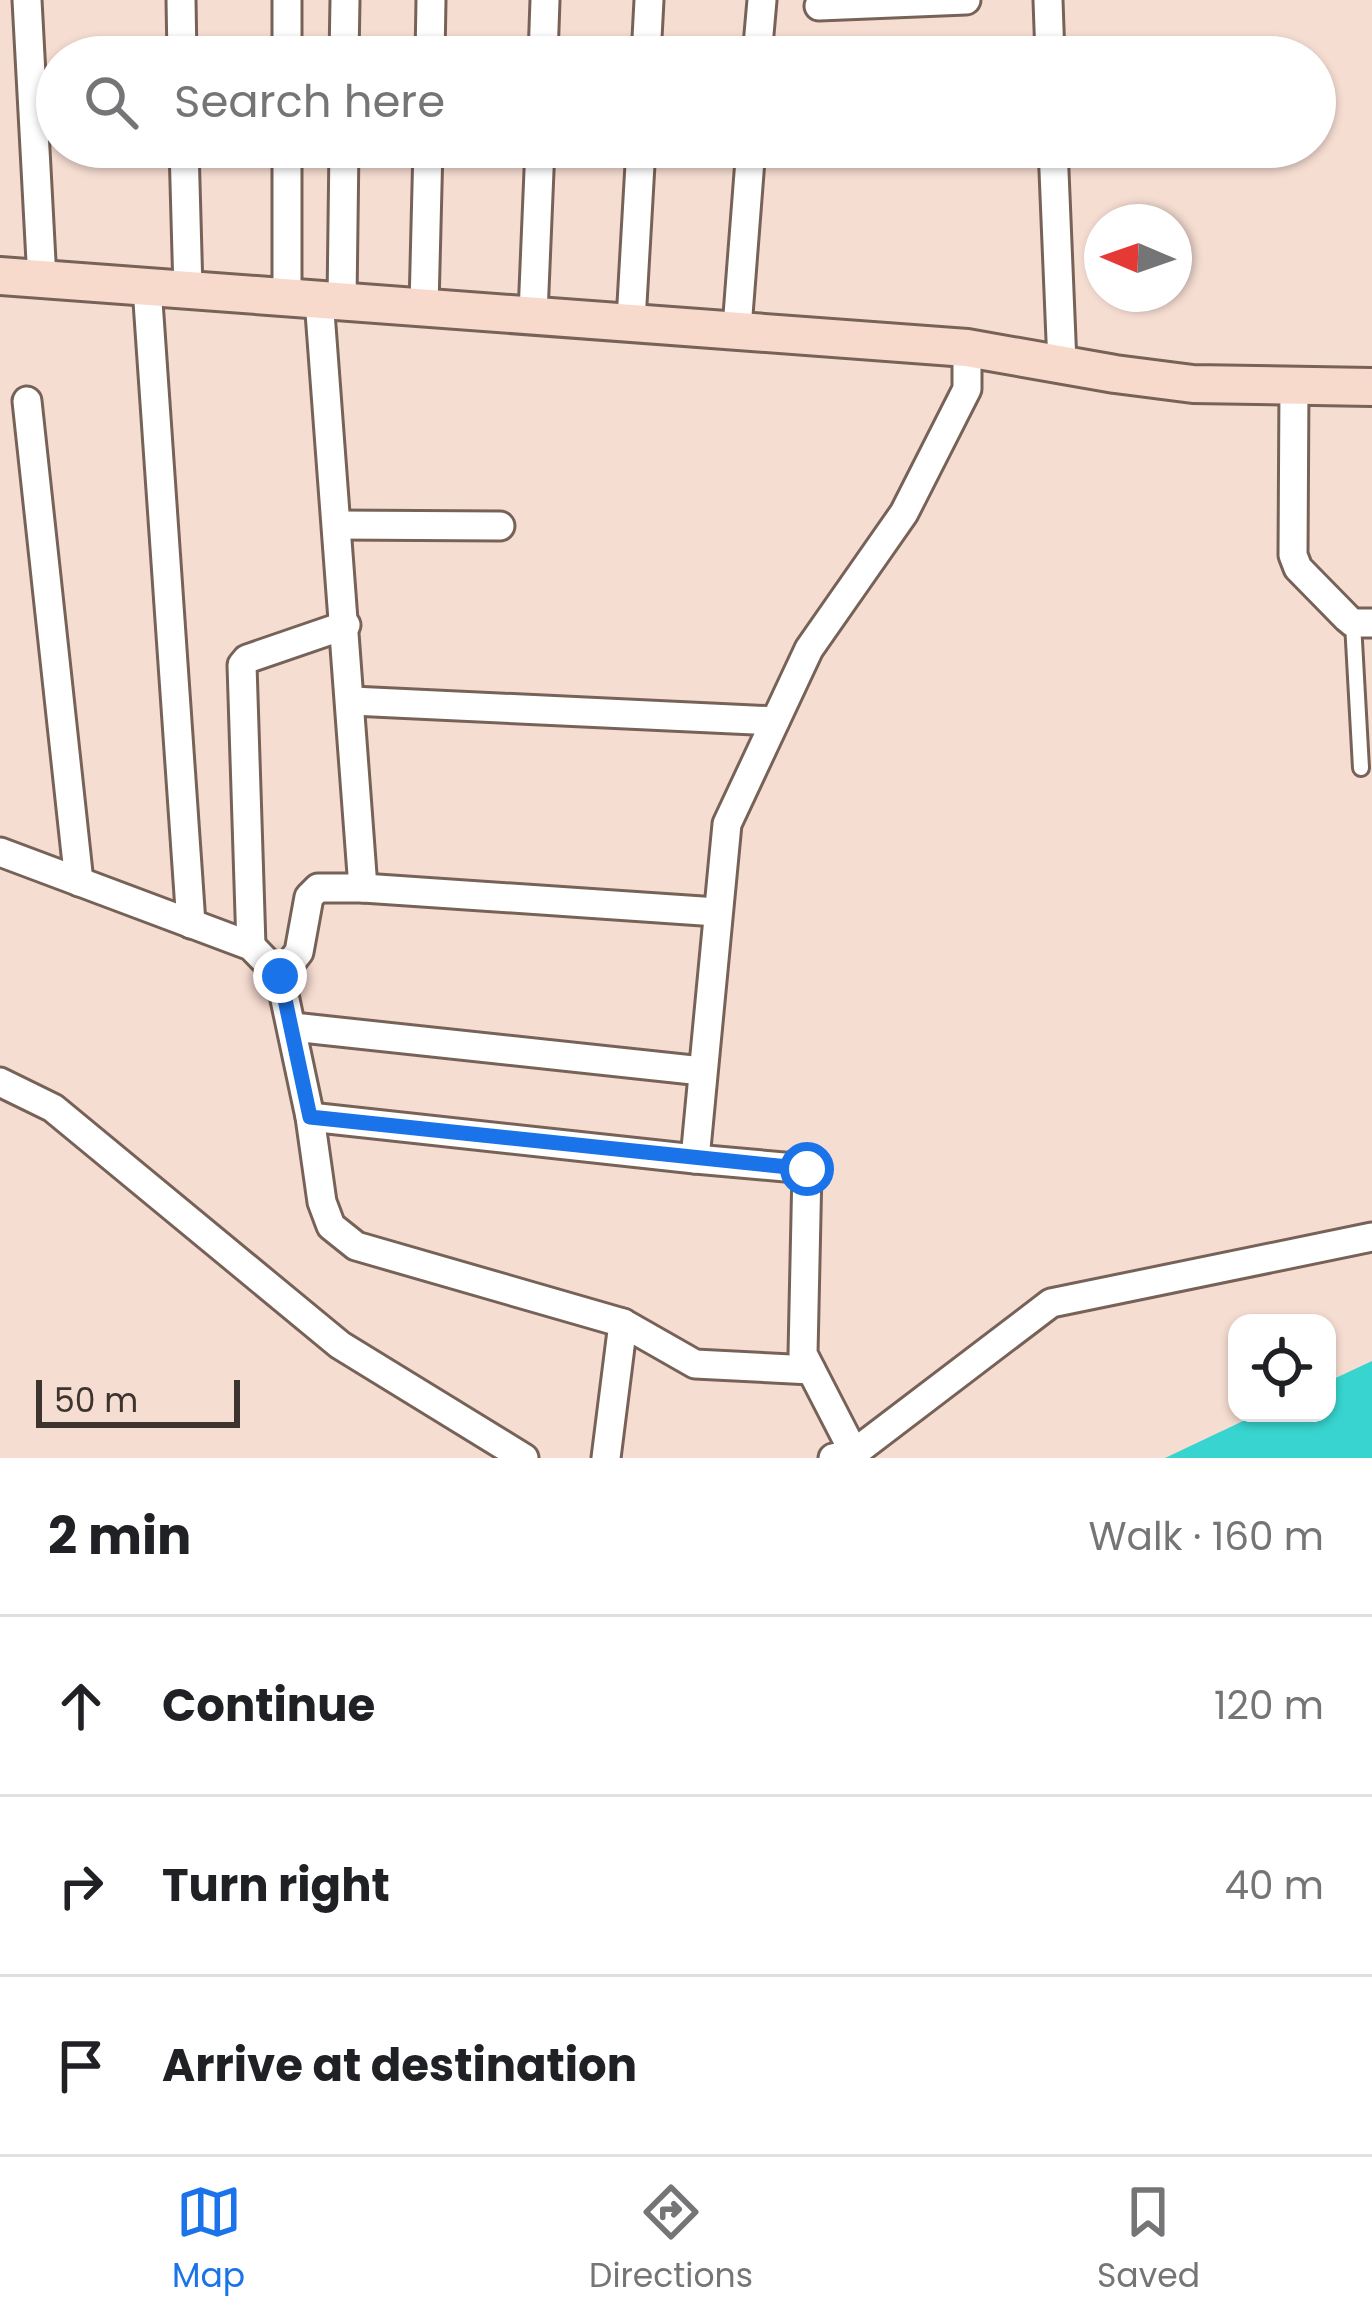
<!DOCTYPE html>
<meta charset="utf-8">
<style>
body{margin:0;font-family:Poppins,sans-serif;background:#f6f6f6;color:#202124}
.controls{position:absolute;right:36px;bottom:36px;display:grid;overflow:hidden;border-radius:24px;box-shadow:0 3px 9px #0004}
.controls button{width:108px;height:108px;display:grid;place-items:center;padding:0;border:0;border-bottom:3px solid #e0e0e0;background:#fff;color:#202124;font:60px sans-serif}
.compass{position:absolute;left:1084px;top:204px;width:108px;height:108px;border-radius:50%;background:#fff;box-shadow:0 3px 9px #0004;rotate:272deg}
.scale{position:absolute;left:36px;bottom:30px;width:204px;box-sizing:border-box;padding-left:12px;border:6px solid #3d332f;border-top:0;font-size:33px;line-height:42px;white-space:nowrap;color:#3d332f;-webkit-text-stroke:9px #f6ddd2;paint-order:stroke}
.stop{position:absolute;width:36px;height:36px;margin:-27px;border:9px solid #1a73e8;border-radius:50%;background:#fff}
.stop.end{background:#1a73e8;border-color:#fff;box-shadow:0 3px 12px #0008}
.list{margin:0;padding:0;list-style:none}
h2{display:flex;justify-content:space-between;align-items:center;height:156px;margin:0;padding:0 48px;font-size:51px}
h2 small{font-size:39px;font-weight:400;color:#757577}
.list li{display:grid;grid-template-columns:78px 1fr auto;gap:36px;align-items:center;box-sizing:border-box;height:180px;padding:0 48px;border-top:3px solid #e0e0e0}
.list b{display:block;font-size:45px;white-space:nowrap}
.list em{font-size:39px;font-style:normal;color:#757577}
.icon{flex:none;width:66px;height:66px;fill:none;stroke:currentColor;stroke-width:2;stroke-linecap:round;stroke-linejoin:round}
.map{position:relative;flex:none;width:1372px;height:1458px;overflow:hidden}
.search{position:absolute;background:#fff;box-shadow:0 3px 9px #0004;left:36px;right:36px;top:36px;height:132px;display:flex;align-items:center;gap:30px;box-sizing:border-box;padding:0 42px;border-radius:66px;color:#757577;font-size:45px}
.sheet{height:696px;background:#fff}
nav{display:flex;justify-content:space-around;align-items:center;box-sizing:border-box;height:168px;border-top:3px solid #e0e0e0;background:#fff;font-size:33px;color:#757577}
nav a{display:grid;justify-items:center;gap:6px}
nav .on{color:#1a73e8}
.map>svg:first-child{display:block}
</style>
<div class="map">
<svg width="1372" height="1458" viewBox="0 0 1372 1458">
<rect width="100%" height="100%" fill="#f6ddd2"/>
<path fill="#38d4cf" d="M 1372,1361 L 1372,1458 L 1165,1458 L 1260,1413 L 1327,1413 L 1327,1382 Z"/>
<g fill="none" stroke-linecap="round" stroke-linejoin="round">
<defs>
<path id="lane" d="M 1353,623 L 1361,768"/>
<g id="street">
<path d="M 27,0 L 42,280"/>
<path d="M 181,0 L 182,57"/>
<path d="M 287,0 L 287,57"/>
<path d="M 1048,0 L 1050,57"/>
<path d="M 819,6 L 966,0"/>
<path d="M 344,57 L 345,0"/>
<path d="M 430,57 L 431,0"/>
<path d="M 543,57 L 545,0"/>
<path d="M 646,57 L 649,0"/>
<path d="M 757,57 L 762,0"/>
<path d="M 184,147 L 188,290"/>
<path d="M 287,147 L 287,297"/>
<path d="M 1053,147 L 1062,364"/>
<path d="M 147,287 L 191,924"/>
<path d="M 319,299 L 363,888"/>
<path d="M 342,301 L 344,147"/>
<path d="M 424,306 L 428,147"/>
<path d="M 533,314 L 540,147"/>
<path d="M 631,321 L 641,147"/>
<path d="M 737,328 L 751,147"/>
<path d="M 1294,387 L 1293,555 L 1298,568 L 1347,618 L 1353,623 L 1372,623"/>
<path d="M 27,401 L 79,882"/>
<path d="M 337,525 L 500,526"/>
<path d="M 352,701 L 775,721"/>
<path d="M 0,852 L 251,946 L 280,976 L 310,1117 L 322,1202 L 331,1226 L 356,1246 L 623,1323 L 606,1458"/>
<path d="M 251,946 L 242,665 L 247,659 L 346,625"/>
<path d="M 280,976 L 299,952 L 309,897 L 318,888 L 363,888 L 717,912"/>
<path d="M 293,1027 L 702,1071"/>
<path d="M 0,1082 L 53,1108 L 340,1345 L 524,1458"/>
<path d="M 310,1117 L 695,1159"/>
<path d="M 623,1323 L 695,1364 L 811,1370"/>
<path d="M 854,1453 L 1051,1303 L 1372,1237"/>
<path d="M 833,1458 L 854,1453 L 803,1354 L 807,1169 L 695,1159 L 727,824 L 809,649 L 904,513 L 967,389 L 967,348"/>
</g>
<path id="secondary" d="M 0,276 L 967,348 L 1115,374 L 1193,384 L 1372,387"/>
</defs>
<use href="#lane" stroke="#776258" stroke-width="20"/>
<use href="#street" stroke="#776258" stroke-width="33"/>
<use href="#secondary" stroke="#776258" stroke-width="42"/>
<use href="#lane" stroke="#fff" stroke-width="14"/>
<use href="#street" stroke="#fff" stroke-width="27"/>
<use href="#secondary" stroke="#f8dacc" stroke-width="36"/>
</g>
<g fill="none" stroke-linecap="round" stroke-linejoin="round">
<path stroke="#1a73e8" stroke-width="15" d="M 280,976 L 310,1117 L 807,1169"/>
</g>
</svg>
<div class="controls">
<button><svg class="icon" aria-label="locate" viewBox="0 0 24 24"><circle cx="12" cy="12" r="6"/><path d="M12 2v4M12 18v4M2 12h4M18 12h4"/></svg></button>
</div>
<svg class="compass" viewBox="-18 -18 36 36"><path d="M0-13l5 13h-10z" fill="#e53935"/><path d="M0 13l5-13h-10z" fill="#757577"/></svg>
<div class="scale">50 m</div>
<div class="stop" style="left:807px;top:1169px"></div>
<div class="stop end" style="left:280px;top:976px"></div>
<div class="search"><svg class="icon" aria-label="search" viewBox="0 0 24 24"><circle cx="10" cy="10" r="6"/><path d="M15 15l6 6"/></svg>Search here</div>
</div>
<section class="sheet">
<h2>2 min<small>Walk · 160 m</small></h2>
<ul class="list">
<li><svg class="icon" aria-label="ahead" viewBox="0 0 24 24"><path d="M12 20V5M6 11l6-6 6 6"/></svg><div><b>Continue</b></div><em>120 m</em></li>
<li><svg class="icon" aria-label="right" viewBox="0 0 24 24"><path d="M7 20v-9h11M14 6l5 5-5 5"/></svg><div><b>Turn right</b></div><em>40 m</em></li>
<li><svg class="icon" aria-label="arrive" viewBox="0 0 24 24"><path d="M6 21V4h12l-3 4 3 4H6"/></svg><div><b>Arrive at destination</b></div></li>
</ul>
</section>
<nav>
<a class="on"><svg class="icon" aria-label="map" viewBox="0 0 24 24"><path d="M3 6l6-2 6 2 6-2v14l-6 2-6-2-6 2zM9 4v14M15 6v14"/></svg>Map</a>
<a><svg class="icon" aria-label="directions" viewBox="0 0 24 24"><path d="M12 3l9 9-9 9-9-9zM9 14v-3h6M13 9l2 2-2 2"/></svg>Directions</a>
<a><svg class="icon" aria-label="saved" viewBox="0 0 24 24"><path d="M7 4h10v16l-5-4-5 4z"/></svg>Saved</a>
</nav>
